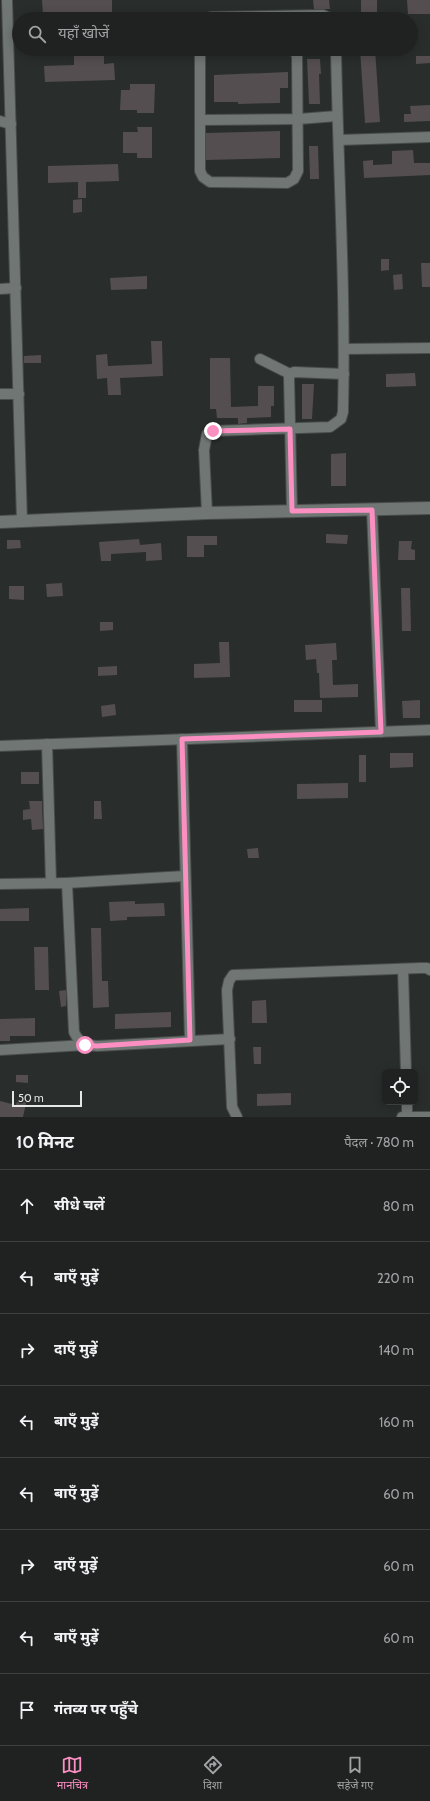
<!DOCTYPE html>
<html lang="hi">
<meta charset="utf-8">
<style>
body{margin:0;font-family:Cabin,"Noto Sans Devanagari",sans-serif;background:#272a2a;color:#f1f3f6}
.controls{position:absolute;right:12px;bottom:12px;display:grid;overflow:hidden;border-radius:6px;box-shadow:0 2px 10px #0003}
.controls button{width:36px;height:36px;display:grid;place-items:center;padding:0;border:0;border-bottom:1px solid #3c3f3f;background:#1f2221;color:#f1f3f6;font:20px sans-serif}
.scale{position:absolute;left:12px;bottom:10px;width:70px;box-sizing:border-box;padding-left:4px;border:2px solid #e5e8e7;border-top:0;font-size:11px;line-height:14px;white-space:nowrap;color:#e5e8e7;-webkit-text-stroke:3px #292e2c;paint-order:stroke}
.stop{position:absolute;width:12px;height:12px;margin:-9px;border:3px solid #fc8fc2;border-radius:50%;background:#fff}
.stop.end{background:#fc8fc2;border-color:#fff;box-shadow:0 1px 4px #0008}
.list{margin:0;padding:0;list-style:none}
h2{display:flex;justify-content:space-between;align-items:center;height:52px;margin:0;padding:0 16px;font-size:17px}
h2 small{font-size:13px;font-weight:400;color:#a1a4a5}
.list li{display:grid;grid-template-columns:26px 1fr auto;gap:12px;align-items:center;box-sizing:border-box;height:72px;padding:0 16px;border-top:1px solid #3c3f3f}
.list b{display:block;font-size:15px;white-space:nowrap}
.list em{font-size:13px;font-style:normal;color:#a1a4a5}
.icon{flex:none;width:22px;height:22px;fill:none;stroke:currentColor;stroke-width:2;stroke-linecap:round;stroke-linejoin:round}
.map{position:relative;flex:none;width:430px;height:1117px;overflow:hidden}
.search{position:absolute;background:#1f2221;box-shadow:0 2px 10px #0003;left:12px;right:12px;top:12px;height:44px;display:flex;align-items:center;gap:10px;box-sizing:border-box;padding:0 14px;border-radius:22px;color:#a1a4a5;font-size:15px}
.sheet{height:628px;background:#1f2221}
nav{display:flex;justify-content:space-around;align-items:center;box-sizing:border-box;height:56px;border-top:1px solid #3c3f3f;background:#1f2221;font-size:11px;color:#a1a4a5}
nav a{display:grid;justify-items:center;gap:2px}
nav .on{color:#fc8fc2}
.map>svg:first-child{display:block}
</style>
<div class="map">
<svg width="430" height="1117" viewBox="0 0 430 1117">
<rect width="100%" height="100%" fill="#292e2c"/>
<g fill="#544e50">
<path d="M 42,0 L 112,0 L 112,12 L 91,12 L 90,19 L 73,19 L 73,13 L 43,14 Z"/>
<path d="M 313,0 L 329,0 L 330,9 L 314,9 Z"/>
<rect x="361" y="0" width="16" height="19"/>
<path d="M 407,0 L 430,0 L 430,14 L 408,14 Z"/>
<path d="M 74,49 L 104,49 L 104,64 L 114,63 L 115,80 L 45,82 L 44,66 L 74,65 Z"/>
<path d="M 360,49 L 375,49 L 380,122 L 365,123 Z"/>
<path d="M 416,56 L 430,56 L 430,63 L 416,64 Z"/>
<path d="M 307,59 L 320,59 L 321,74 L 319,74 L 320,104 L 309,104 Z"/>
<path d="M 288,72 L 288,88 L 280,88 L 280,103 L 238,104 L 238,102 L 214,102 L 214,75 Z"/>
<path d="M 130,84 L 155,84 L 154,113 L 137,113 L 137,110 L 120,110 L 121,90 L 130,90 Z"/>
<path d="M 430,105 L 430,121 L 404,122 L 404,114 L 411,114 L 410,106 Z"/>
<path d="M 137,127 L 152,127 L 152,158 L 137,158 L 137,153 L 123,153 L 123,132 L 138,132 Z"/>
<path d="M 280,131 L 280,158 L 206,160 L 206,133 Z"/>
<path d="M 309,146 L 318,146 L 319,179 L 310,179 Z"/>
<path d="M 413,150 L 414,163 L 430,163 L 430,175 L 364,178 L 363,161 L 373,160 L 373,165 L 392,164 L 392,151 Z"/>
<path d="M 118,164 L 119,181 L 86,182 L 86,198 L 78,198 L 78,182 L 48,183 L 48,166 Z"/>
<path d="M 82,199 L 82,212 L 73,213 L 73,200 Z"/>
<path d="M 381,259 L 389,259 L 389,270 L 381,271 Z"/>
<path d="M 421,263 L 430,263 L 430,287 L 422,287 Z"/>
<path d="M 402,274 L 403,289 L 394,290 L 393,275 Z"/>
<path d="M 147,276 L 147,289 L 111,290 L 110,278 Z"/>
<path d="M 151,341 L 162,341 L 163,376 L 120,378 L 121,395 L 108,395 L 107,378 L 97,379 L 96,355 L 107,354 L 108,366 L 152,364 Z"/>
<path d="M 41,355 L 41,363 L 24,363 L 24,356 Z"/>
<path d="M 210,358 L 230,358 L 231,407 L 258,406 L 258,386 L 274,386 L 274,406 L 271,406 L 271,417 L 247,418 L 247,423 L 238,424 L 238,418 L 217,418 L 216,409 L 210,409 Z"/>
<path d="M 415,373 L 416,386 L 386,387 L 386,374 Z"/>
<path d="M 302,384 L 314,384 L 312,419 L 302,419 Z"/>
<path d="M 346,453 L 346,486 L 331,486 L 331,454 Z"/>
<path d="M 326,534 L 348,535 L 347,544 L 326,543 Z"/>
<path d="M 187,536 L 217,536 L 217,545 L 204,545 L 204,557 L 187,557 Z"/>
<path d="M 139,539 L 140,545 L 161,543 L 162,560 L 146,561 L 146,552 L 111,554 L 111,561 L 101,561 L 99,542 Z"/>
<path d="M 7,540 L 20,540 L 21,548 L 7,549 Z"/>
<path d="M 399,541 L 412,541 L 411,549 L 415,550 L 415,560 L 398,560 Z"/>
<path d="M 62,583 L 63,596 L 47,597 L 46,584 Z"/>
<path d="M 9,586 L 24,586 L 24,600 L 9,599 Z"/>
<path d="M 401,588 L 410,588 L 411,631 L 402,631 Z"/>
<path d="M 100,622 L 113,622 L 113,630 L 100,631 Z"/>
<path d="M 219,642 L 229,642 L 230,677 L 194,678 L 194,664 L 220,663 Z"/>
<path d="M 336,643 L 337,660 L 332,660 L 333,685 L 358,684 L 358,697 L 320,698 L 319,673 L 317,673 L 316,659 L 306,660 L 305,645 Z"/>
<path d="M 117,666 L 117,675 L 98,676 L 98,667 Z"/>
<rect x="294" y="700" width="28" height="12"/>
<path d="M 420,700 L 420,718 L 403,718 L 402,701 Z"/>
<path d="M 115,704 L 116,715 L 102,717 L 101,706 Z"/>
<path d="M 390,753 L 413,753 L 413,767 L 390,768 Z"/>
<rect x="359" y="755" width="7" height="27"/>
<rect x="21" y="772" width="18" height="12"/>
<path d="M 348,783 L 348,798 L 297,799 L 297,784 Z"/>
<path d="M 29,801 L 42,801 L 43,829 L 32,830 L 31,819 L 23,820 L 23,810 L 30,809 Z"/>
<path d="M 94,801 L 101,801 L 102,819 L 94,819 Z"/>
<path d="M 258,848 L 259,858 L 248,858 L 247,849 Z"/>
<path d="M 135,901 L 135,904 L 164,903 L 165,916 L 127,917 L 127,920 L 110,921 L 109,902 Z"/>
<path d="M 29,908 L 29,921 L 0,921 L 0,909 Z"/>
<path d="M 91,928 L 101,928 L 102,981 L 108,981 L 109,1007 L 93,1008 Z"/>
<path d="M 34,947 L 48,947 L 49,990 L 35,990 Z"/>
<path d="M 66,990 L 66,1006 L 61,1007 L 59,991 Z"/>
<path d="M 266,1000 L 267,1023 L 252,1023 L 252,1001 Z"/>
<path d="M 171,1012 L 171,1027 L 115,1029 L 115,1014 Z"/>
<path d="M 35,1018 L 35,1036 L 10,1036 L 10,1041 L 0,1041 L 0,1019 Z"/>
<path d="M 253,1047 L 261,1047 L 261,1064 L 254,1064 Z"/>
<path d="M 16,1075 L 28,1075 L 28,1083 L 16,1082 Z"/>
<path d="M 291,1093 L 291,1105 L 257,1106 L 257,1094 Z"/>
<path d="M 18,1097 L 27,1099 L 23,1117 L 0,1117 L 0,1101 L 16,1105 Z"/>
</g>
<g fill="none" stroke-linecap="round" stroke-linejoin="round">
<defs>
<g id="street">
<path d="M 7,0 L 22,522"/>
<path d="M 207,19 L 211,17 L 323,15 L 332,19"/>
<path d="M 200,49 L 200,171 L 203,177 L 210,182 L 287,183 L 294,179 L 298,171 L 297,55 L 292,49"/>
<path d="M 201,120 L 299,119 L 337,116"/>
<path d="M 0,121 L 11,124"/>
<path d="M 339,140 L 430,137"/>
<path d="M 0,289 L 16,288"/>
<path d="M 344,349 L 430,348"/>
<path d="M 260,359 L 290,374"/>
<path d="M 0,394 L 19,394"/>
<path d="M 372,510 L 381,732"/>
<path d="M 292,511 L 289,378 L 290,374 L 294,372 L 344,374"/>
<path d="M 207,513 L 204,450 L 207,434 L 213,431 L 330,427 L 341,419 L 343,412 C 346,291 338,170 336,49"/>
<path d="M 182,739 L 190,1041"/>
<path d="M 47,744 L 51,883"/>
<path d="M 0,746 L 430,730"/>
<path d="M 67,883 L 185,876"/>
<path d="M 0,884 L 67,883 L 74,1032 C 79,1043 85,1045 97,1046 L 230,1039"/>
<path d="M 403,969 L 406,1072"/>
<path d="M 0,1050 L 85,1045"/>
<path d="M 407,1102 L 407,1117"/>
<path d="M 237,1117 L 232,1107 L 227,990 L 229,981 L 233,975 L 420,968 L 427,968 L 430,970"/>
<path d="M 402,1117 L 430,1117"/>
</g>
<path id="secondary" d="M 0,522 L 207,513 L 430,508"/>
</defs>
<use href="#street" stroke="#494d4b" stroke-width="12"/>
<use href="#secondary" stroke="#494d4b" stroke-width="14"/>
<use href="#street" stroke="#707674" stroke-width="10"/>
<use href="#secondary" stroke="#707674" stroke-width="12"/>
</g>
<g fill="none" stroke-linecap="round" stroke-linejoin="round">
<path stroke="#fc8fc2" stroke-width="5" d="M 85,1045 L 97,1046 L 190,1040 L 182,739 L 381,732 L 372,510 L 292,511 L 290,429 L 213,431"/>
</g>
</svg>
<div class="controls">
<button><svg class="icon" aria-label="locate" viewBox="0 0 24 24"><circle cx="12" cy="12" r="6"/><path d="M12 2v4M12 18v4M2 12h4M18 12h4"/></svg></button>
</div>
<div class="scale">50 m</div>
<div class="stop" style="left:85px;top:1045px"></div>
<div class="stop end" style="left:213px;top:431px"></div>
<div class="search"><svg class="icon" aria-label="search" viewBox="0 0 24 24"><circle cx="10" cy="10" r="6"/><path d="M15 15l6 6"/></svg>यहाँ खोजें</div>
</div>
<section class="sheet">
<h2>10 मिनट<small>पैदल · 780 m</small></h2>
<ul class="list">
<li><svg class="icon" aria-label="ahead" viewBox="0 0 24 24"><path d="M12 20V5M6 11l6-6 6 6"/></svg><div><b>सीधे चलें</b></div><em>80 m</em></li>
<li><svg class="icon" aria-label="left" viewBox="0 0 24 24"><path d="M17 20v-9H6M10 6l-5 5 5 5"/></svg><div><b>बाएँ मुड़ें</b></div><em>220 m</em></li>
<li><svg class="icon" aria-label="right" viewBox="0 0 24 24"><path d="M7 20v-9h11M14 6l5 5-5 5"/></svg><div><b>दाएँ मुड़ें</b></div><em>140 m</em></li>
<li><svg class="icon" aria-label="left" viewBox="0 0 24 24"><path d="M17 20v-9H6M10 6l-5 5 5 5"/></svg><div><b>बाएँ मुड़ें</b></div><em>160 m</em></li>
<li><svg class="icon" aria-label="left" viewBox="0 0 24 24"><path d="M17 20v-9H6M10 6l-5 5 5 5"/></svg><div><b>बाएँ मुड़ें</b></div><em>60 m</em></li>
<li><svg class="icon" aria-label="right" viewBox="0 0 24 24"><path d="M7 20v-9h11M14 6l5 5-5 5"/></svg><div><b>दाएँ मुड़ें</b></div><em>60 m</em></li>
<li><svg class="icon" aria-label="left" viewBox="0 0 24 24"><path d="M17 20v-9H6M10 6l-5 5 5 5"/></svg><div><b>बाएँ मुड़ें</b></div><em>60 m</em></li>
<li><svg class="icon" aria-label="arrive" viewBox="0 0 24 24"><path d="M6 21V4h12l-3 4 3 4H6"/></svg><div><b>गंतव्य पर पहुँचे</b></div></li>
</ul>
</section>
<nav>
<a class="on"><svg class="icon" aria-label="map" viewBox="0 0 24 24"><path d="M3 6l6-2 6 2 6-2v14l-6 2-6-2-6 2zM9 4v14M15 6v14"/></svg>मानचित्र</a>
<a><svg class="icon" aria-label="directions" viewBox="0 0 24 24"><path d="M12 3l9 9-9 9-9-9zM9 14v-3h6M13 9l2 2-2 2"/></svg>दिशा</a>
<a><svg class="icon" aria-label="saved" viewBox="0 0 24 24"><path d="M7 4h10v16l-5-4-5 4z"/></svg>सहेजे गए</a>
</nav>
